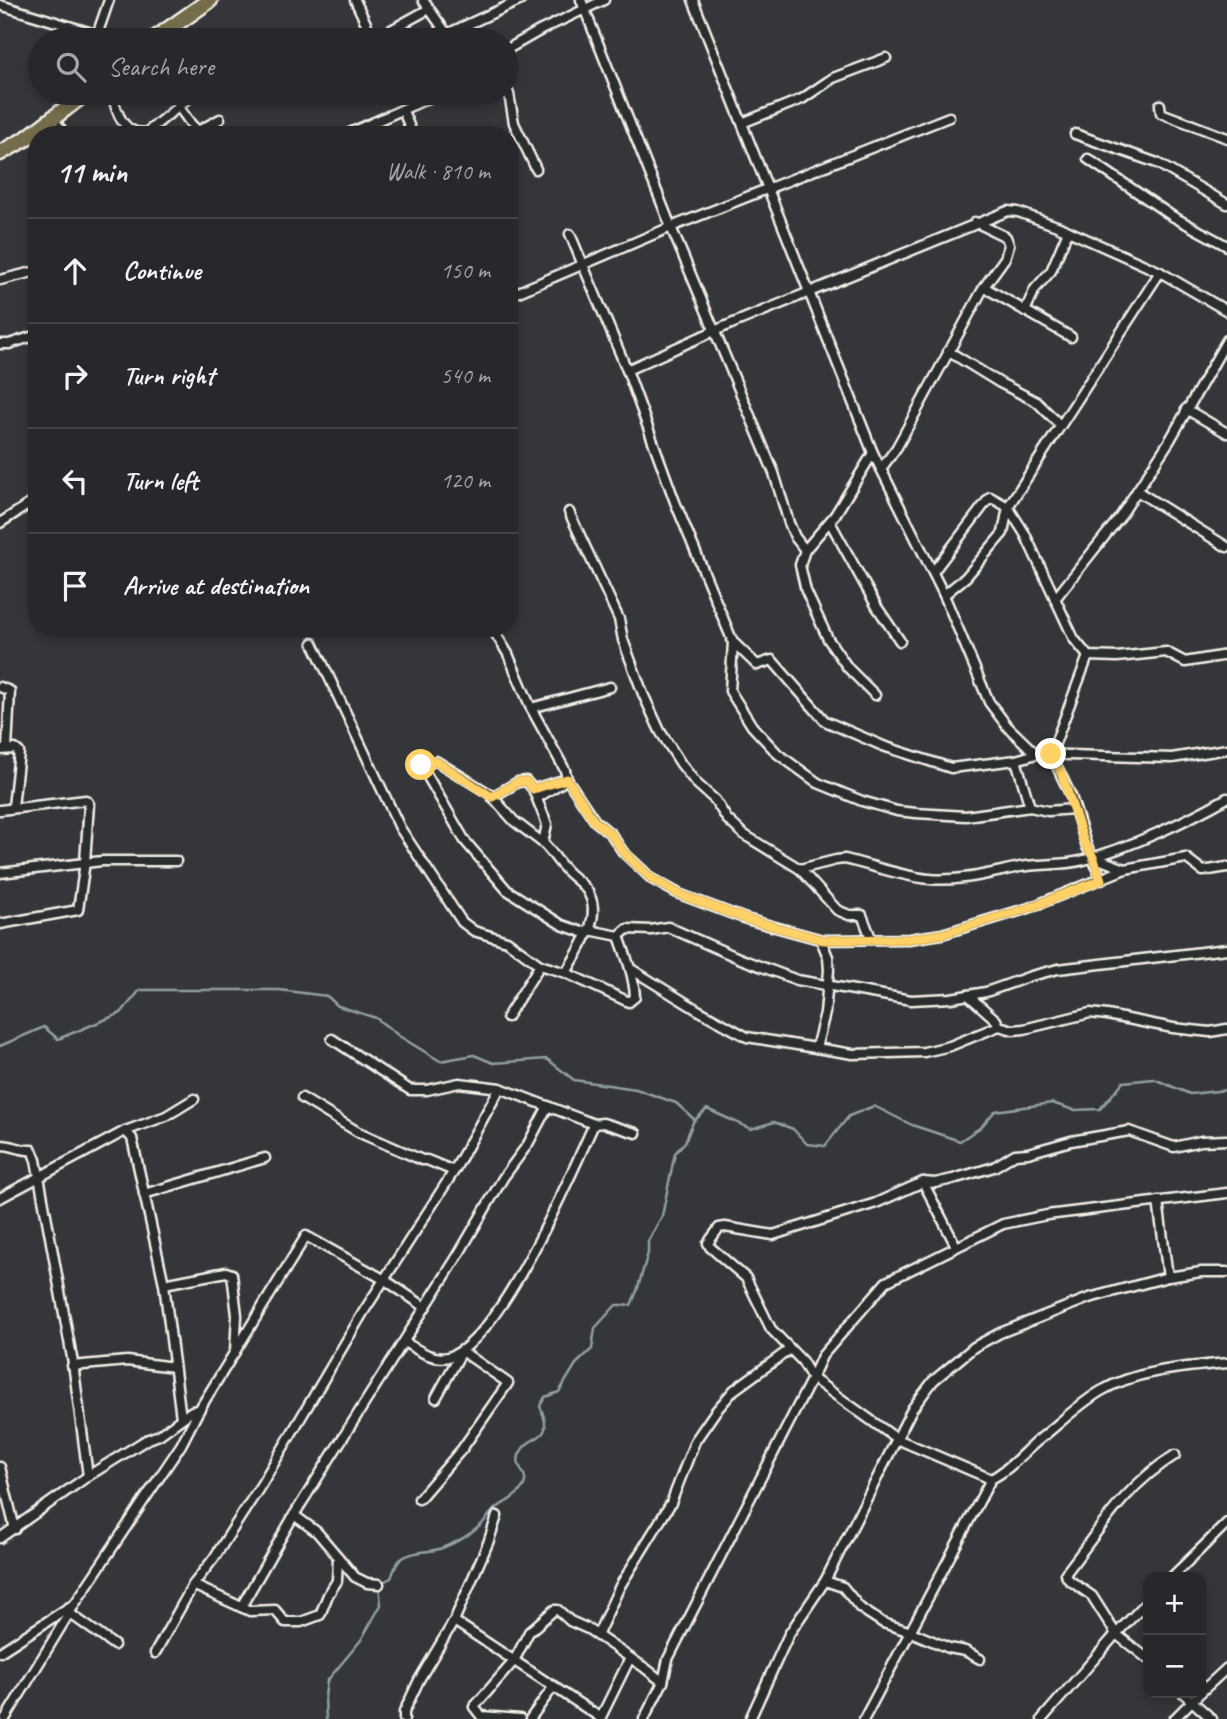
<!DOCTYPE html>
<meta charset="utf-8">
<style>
body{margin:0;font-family:Caveat,sans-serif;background:#303034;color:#f1f3f6}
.controls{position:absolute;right:21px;bottom:21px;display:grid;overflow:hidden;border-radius:14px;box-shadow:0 4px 10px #0003}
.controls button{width:63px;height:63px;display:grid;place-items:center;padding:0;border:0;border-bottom:2px solid #444448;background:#28282c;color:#f1f3f6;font:35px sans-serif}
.stop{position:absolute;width:21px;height:21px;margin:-16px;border:5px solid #ffd166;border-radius:50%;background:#fff}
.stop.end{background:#ffd166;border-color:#fff;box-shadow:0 2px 7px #0008}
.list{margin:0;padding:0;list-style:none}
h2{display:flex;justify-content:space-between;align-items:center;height:91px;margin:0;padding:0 28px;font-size:30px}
h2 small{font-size:23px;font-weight:400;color:#a5a6a9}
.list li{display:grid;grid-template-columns:46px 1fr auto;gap:21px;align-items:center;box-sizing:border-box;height:105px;padding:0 28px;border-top:2px solid #444448}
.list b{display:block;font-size:26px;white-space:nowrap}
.list em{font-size:23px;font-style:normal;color:#a5a6a9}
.icon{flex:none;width:38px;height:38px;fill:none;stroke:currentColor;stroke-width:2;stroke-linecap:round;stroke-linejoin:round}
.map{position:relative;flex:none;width:1227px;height:1719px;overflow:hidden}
.search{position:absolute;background:#28282c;box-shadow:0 4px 10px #0003;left:28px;top:28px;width:490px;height:77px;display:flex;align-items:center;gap:18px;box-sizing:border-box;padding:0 24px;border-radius:38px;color:#a5a6a9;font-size:26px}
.panel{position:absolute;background:#28282c;box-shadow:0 4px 10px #0003;left:28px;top:126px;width:490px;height:511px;border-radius:28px}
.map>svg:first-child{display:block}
</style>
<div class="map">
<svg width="1227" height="1719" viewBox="0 0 1227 1719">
<rect width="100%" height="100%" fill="#35363a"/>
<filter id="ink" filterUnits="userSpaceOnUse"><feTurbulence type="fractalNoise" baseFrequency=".0143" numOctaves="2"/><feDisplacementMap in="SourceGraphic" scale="14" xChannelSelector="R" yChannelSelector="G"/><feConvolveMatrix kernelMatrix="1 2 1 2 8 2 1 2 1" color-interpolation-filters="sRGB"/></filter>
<g filter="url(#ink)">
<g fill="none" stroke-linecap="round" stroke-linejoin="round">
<g stroke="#90a0a0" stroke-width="2.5">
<path d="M 0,1046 L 44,1027 L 58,1039 L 121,1013 L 140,990 L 279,990 L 327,996 L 338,1006 L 376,1018 L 399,1036 L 440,1061 L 474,1055 L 493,1063 L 547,1059 L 574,1080 L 636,1089 L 676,1103 L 695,1120 L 707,1109 L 751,1129 L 774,1122 L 793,1129 L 807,1144 L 825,1146 L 849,1116 L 874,1106 L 912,1125 L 960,1141 L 981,1127 L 995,1111 L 1052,1103 L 1074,1110 L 1100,1109 L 1123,1082 L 1154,1079 L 1190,1094 L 1227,1090"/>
<path d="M 326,1719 L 325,1697 L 327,1681 L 361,1640 L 381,1605 L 379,1584 L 391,1578 C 394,1571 395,1564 401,1559 C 414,1550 429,1553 442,1548 C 455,1543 470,1535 480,1526 C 485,1521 489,1515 494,1510 C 502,1503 514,1499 520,1491 C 535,1473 512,1471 520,1453 C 531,1431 556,1445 540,1406 L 545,1397 L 559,1392 L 576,1364 L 592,1349 L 595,1328 L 616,1305 L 631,1305 L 637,1291 L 648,1253 L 648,1241 L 662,1216 L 675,1153 L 685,1142 L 694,1120"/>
</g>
<defs>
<g id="street">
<path d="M 355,0 L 370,32 L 371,40"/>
<path d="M 423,0 L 447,34 L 521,0"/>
<path d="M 581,0 L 671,227 L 774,473 L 789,523 L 795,537 L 805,550"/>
<path d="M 693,0 L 873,453 L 944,595 L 989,702 L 1007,726 L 1036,754"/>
<path d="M 0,5 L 115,40"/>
<path d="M 97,35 L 109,0"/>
<path d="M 373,40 L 429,9"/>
<path d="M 506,50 L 541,30 L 604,0"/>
<path d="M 506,89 L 509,94 L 514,123 L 536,169"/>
<path d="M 112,93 C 116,112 124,137 147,132 L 195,93"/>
<path d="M 407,93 L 415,104"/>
<path d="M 1160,105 L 1161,113 L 1227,138"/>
<path d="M 178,106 L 191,124 L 198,131 L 220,119"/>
<path d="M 403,111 L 413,135"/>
<path d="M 53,118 L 65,135"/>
<path d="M 742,123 L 802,99 L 833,78 L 886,58"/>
<path d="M 1075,134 L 1157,163 L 1227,204"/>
<path d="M 345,135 L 440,93"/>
<path d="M 1088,159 L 1172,216 L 1227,246"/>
<path d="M 570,234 L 627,370 L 675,502 L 730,635 L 733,642 L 757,665 L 772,660 L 825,721 L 883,746 L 951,768 L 1016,760 L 1036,754 L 1172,758 L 1227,749"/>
<path d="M 0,280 L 37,271"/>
<path d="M 984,287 L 1071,337"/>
<path d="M 509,296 L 671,227 L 949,117"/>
<path d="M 1025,311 L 1035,289 L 1051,271 L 1068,231"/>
<path d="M 0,344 L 9,344 L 37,335"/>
<path d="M 948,351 L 1000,383 L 1037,402 L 1060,425"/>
<path d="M 627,370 L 714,331 L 1008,211 L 1018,212 L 1057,226 L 1160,272 L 1227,311"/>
<path d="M 1186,409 L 1227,433"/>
<path d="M 873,453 L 835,515 L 805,550 L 800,565 L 806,591 L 828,639 L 848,668 L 875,695"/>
<path d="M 881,469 L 897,447 L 984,287 L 1005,258 L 1009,245 L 1006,237 L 975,222"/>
<path d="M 1137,491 L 1227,547"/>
<path d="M 569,512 L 619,619 L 623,640 L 643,694 L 660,731 L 681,764 L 696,783 L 715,800 L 727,819 L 743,834 L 800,869 L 837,910 L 849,915 L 862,915 L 871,938"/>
<path d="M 830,522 L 877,607 L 900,641"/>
<path d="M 0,523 L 37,499"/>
<path d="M 933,572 L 990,497 L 1008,507 L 1025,534 L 1074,639 L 1088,656 L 1117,657 L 1166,652 L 1185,662 L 1227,655"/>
<path d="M 944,595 L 966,577 L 1003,533 L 1008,507 L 1160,272"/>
<path d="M 1055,599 L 1120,517 L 1170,440 L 1227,340"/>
<path d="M 492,628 L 508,654 L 531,708 L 565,770 L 567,779 L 595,821 L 611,834 L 623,852 L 652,879 L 679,894 L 746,919 L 823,940 L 909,939 L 942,934 L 1029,908 L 1125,869 L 1186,858 L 1203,871 L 1227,867"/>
<path d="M 733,642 L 730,691 L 752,726 L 778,754 L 818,783 L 862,801 L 897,811 L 916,813 L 966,816 L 1030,807"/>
<path d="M 313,643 L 400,828 L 462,922 L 474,931 L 507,941 L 540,965 L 566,973 L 629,1002 L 635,997 C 634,976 626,956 619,936"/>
<path d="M 1088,656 L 1051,754 L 1071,796 L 1087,847 L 1093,857 L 1125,869"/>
<path d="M 0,687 L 10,691 L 7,749"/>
<path d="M 531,708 L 610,687"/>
<path d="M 0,750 L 15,749 L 19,752 L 13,807"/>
<path d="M 1016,760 L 1030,807 L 1048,811 L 1074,809"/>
<path d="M 533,789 L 547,824 L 543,843 C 551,850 556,860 564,868 C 571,877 582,882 588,892 C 604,919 578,950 566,973"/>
<path d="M 492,797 L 518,782 L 526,781 L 533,789 L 567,779"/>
<path d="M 537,798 L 561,783"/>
<path d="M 0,810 L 86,800 L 89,804 L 85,862 L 78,910 L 0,924"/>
<path d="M 543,843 L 514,821 L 490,794 L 436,761 L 421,765 L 465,841 L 507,890 L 562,925 L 582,932 L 589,930 L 619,936 L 627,929 L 651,930 L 668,927 L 741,959 L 797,980 L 911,1000 L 951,998 L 986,992 L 1031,976 L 1058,969 L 1227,949"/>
<path d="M 1093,857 L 1101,880"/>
<path d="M 800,869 L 836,860 L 845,859 C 873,866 901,876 929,879 C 960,882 990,873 1020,867 C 1041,863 1063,866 1084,860 C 1131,847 1185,822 1227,798"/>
<path d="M 0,873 L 102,861 L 176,861"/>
<path d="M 631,969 L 696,1009 L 747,1037 L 853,1054 L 924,1052 L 950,1046 L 999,1026"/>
<path d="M 968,995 L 996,1020 L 999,1026 L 1013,1030 L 1024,1029 L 1090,1013 L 1107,1015 L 1173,1028 L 1210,1032 L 1227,1029"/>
<path d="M 507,1017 L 540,965"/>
<path d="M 332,1039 L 410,1090 L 427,1090 L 459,1083 L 500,1088 L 594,1124 L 603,1123 L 636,1133"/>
<path d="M 816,1048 L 825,1013 L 829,970 L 828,957 L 821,940"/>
<path d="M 302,1098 L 358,1132 L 422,1160 L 427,1160 L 454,1171"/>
<path d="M 125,1131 L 132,1138 L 164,1284 L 181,1418"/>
<path d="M 0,1145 C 11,1144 20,1151 32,1150 L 36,1160 L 73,1363 L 88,1476"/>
<path d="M 923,1182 L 956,1246"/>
<path d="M 144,1194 L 265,1158"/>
<path d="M 0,1198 L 125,1131 L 166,1116 L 194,1099"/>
<path d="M 1158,1201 L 1168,1277"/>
<path d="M 164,1284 L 226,1272 L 232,1274 L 237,1315 L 235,1352"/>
<path d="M 404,1342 C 417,1349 432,1361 448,1357 C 499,1344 571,1174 594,1124"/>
<path d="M 72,1366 L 127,1361 L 174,1367"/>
<path d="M 0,1467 L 15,1529"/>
<path d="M 991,1479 L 897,1439 L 812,1378 L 802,1361 L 771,1329 L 746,1278 L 710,1247 L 708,1243 L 719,1228 L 725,1227 L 773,1235 L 876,1203 L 923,1182 L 935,1183 L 953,1179 L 994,1167 L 1015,1154 L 1028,1153 L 1071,1141 L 1129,1131 L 1174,1147 L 1201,1141 L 1227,1140"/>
<path d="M 419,1499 L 462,1449 L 508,1383 L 462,1351 L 436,1398"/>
<path d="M 294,1515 L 317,1532 L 355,1577 L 367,1583 L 379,1584"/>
<path d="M 0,1538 L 88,1476 L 146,1440 L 159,1435 L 192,1411 L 199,1410"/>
<path d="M 1172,1577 L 1227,1523"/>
<path d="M 825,1581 L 843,1587 L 860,1608 L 883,1623 L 911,1632 L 949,1648 L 965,1651 L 980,1659"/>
<path d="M 193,1585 L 250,1611 L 275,1610 L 285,1622 L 301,1622 L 320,1615 L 328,1595 L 337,1581 L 338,1557"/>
<path d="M 241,1607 L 294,1515 L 457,1257 L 503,1178 L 528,1144 L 548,1106"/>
<path d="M 65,1610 L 114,1645"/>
<path d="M 454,1621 L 601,1718"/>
<path d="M 597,1636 L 620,1586 L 671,1503 L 695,1441 L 715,1412 L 734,1390 L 789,1350"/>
<path d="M 0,1652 L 74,1604"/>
<path d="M 155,1653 L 193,1585 L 214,1558 L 261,1485 L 364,1311 L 454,1171 L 500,1088"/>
<path d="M 1148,1659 L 1116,1634 L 1092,1596 L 1069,1580 L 1065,1574 C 1101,1528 1124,1487 1175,1455"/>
<path d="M 1201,1692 L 1227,1668"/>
<path d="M 1183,1693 L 1212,1719"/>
<path d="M 5,1719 L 76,1602 L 181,1445 L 199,1410 L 306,1236 L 385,1280 L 425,1307"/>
<path d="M 404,1719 L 404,1712 L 419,1680 L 454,1621 L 488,1543 L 497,1516"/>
<path d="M 520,1719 L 481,1716 L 474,1707 L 514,1661 L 529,1632 L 554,1610 L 558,1610 L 570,1621 L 588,1629 L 645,1668 L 663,1682"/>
<path d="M 530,1719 L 554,1686"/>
<path d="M 600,1719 L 630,1658"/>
<path d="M 644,1719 L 663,1682 L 668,1659 L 812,1378 L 822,1356 L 886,1282 L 1003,1224 L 1047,1215 L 1227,1193"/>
<path d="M 750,1719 L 789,1634 L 825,1581 L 912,1409 L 933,1381 L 974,1347 L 1000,1333 L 1089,1298 L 1168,1277 L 1201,1272 L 1227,1272"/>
<path d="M 864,1719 L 991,1479 C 1011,1469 1024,1451 1041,1438 C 1061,1422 1079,1404 1101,1391 C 1137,1370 1186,1367 1227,1363"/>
<path d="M 1042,1719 L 1116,1634 L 1148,1601"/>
<path d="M 1174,1719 L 1200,1693"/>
</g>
<g id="highway">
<path d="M 153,40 L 210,0"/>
<path d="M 0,153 L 27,138 L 86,93"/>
</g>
</defs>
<use href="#street" stroke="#f4f1e8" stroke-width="13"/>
<use href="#highway" stroke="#f4f1e8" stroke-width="19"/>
<use href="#street" stroke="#2a2d2e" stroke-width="8"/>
<use href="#highway" stroke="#746c4b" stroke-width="14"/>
</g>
</g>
<g fill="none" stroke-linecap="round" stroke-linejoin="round" filter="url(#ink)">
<path stroke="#ffd166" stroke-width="9" d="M 421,765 L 436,761 L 492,797 L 518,782 L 526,781 L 533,789 L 567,779 L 594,821 L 611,834 L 623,852 L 652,879 L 679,894 L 746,919 L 823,940 L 909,939 L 942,934 L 1029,908 L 1101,880 L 1093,857 L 1084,842 L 1062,775 L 1051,754"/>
</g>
</svg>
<div class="controls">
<button>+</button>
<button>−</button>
</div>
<div class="stop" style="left:421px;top:765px"></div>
<div class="stop end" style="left:1051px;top:754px"></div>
<div class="search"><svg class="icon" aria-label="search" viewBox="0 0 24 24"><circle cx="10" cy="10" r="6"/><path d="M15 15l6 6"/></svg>Search here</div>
<section class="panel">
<h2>11 min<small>Walk · 810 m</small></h2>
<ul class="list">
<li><svg class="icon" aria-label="ahead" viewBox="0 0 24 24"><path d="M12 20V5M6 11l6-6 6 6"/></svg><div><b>Continue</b></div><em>150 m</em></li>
<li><svg class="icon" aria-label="right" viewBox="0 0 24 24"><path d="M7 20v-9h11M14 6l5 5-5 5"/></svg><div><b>Turn right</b></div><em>540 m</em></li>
<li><svg class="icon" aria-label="left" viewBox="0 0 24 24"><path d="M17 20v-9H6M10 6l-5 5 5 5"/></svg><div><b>Turn left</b></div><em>120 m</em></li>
<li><svg class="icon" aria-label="arrive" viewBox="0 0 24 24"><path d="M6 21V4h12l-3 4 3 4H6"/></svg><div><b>Arrive at destination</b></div></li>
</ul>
</section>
</div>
